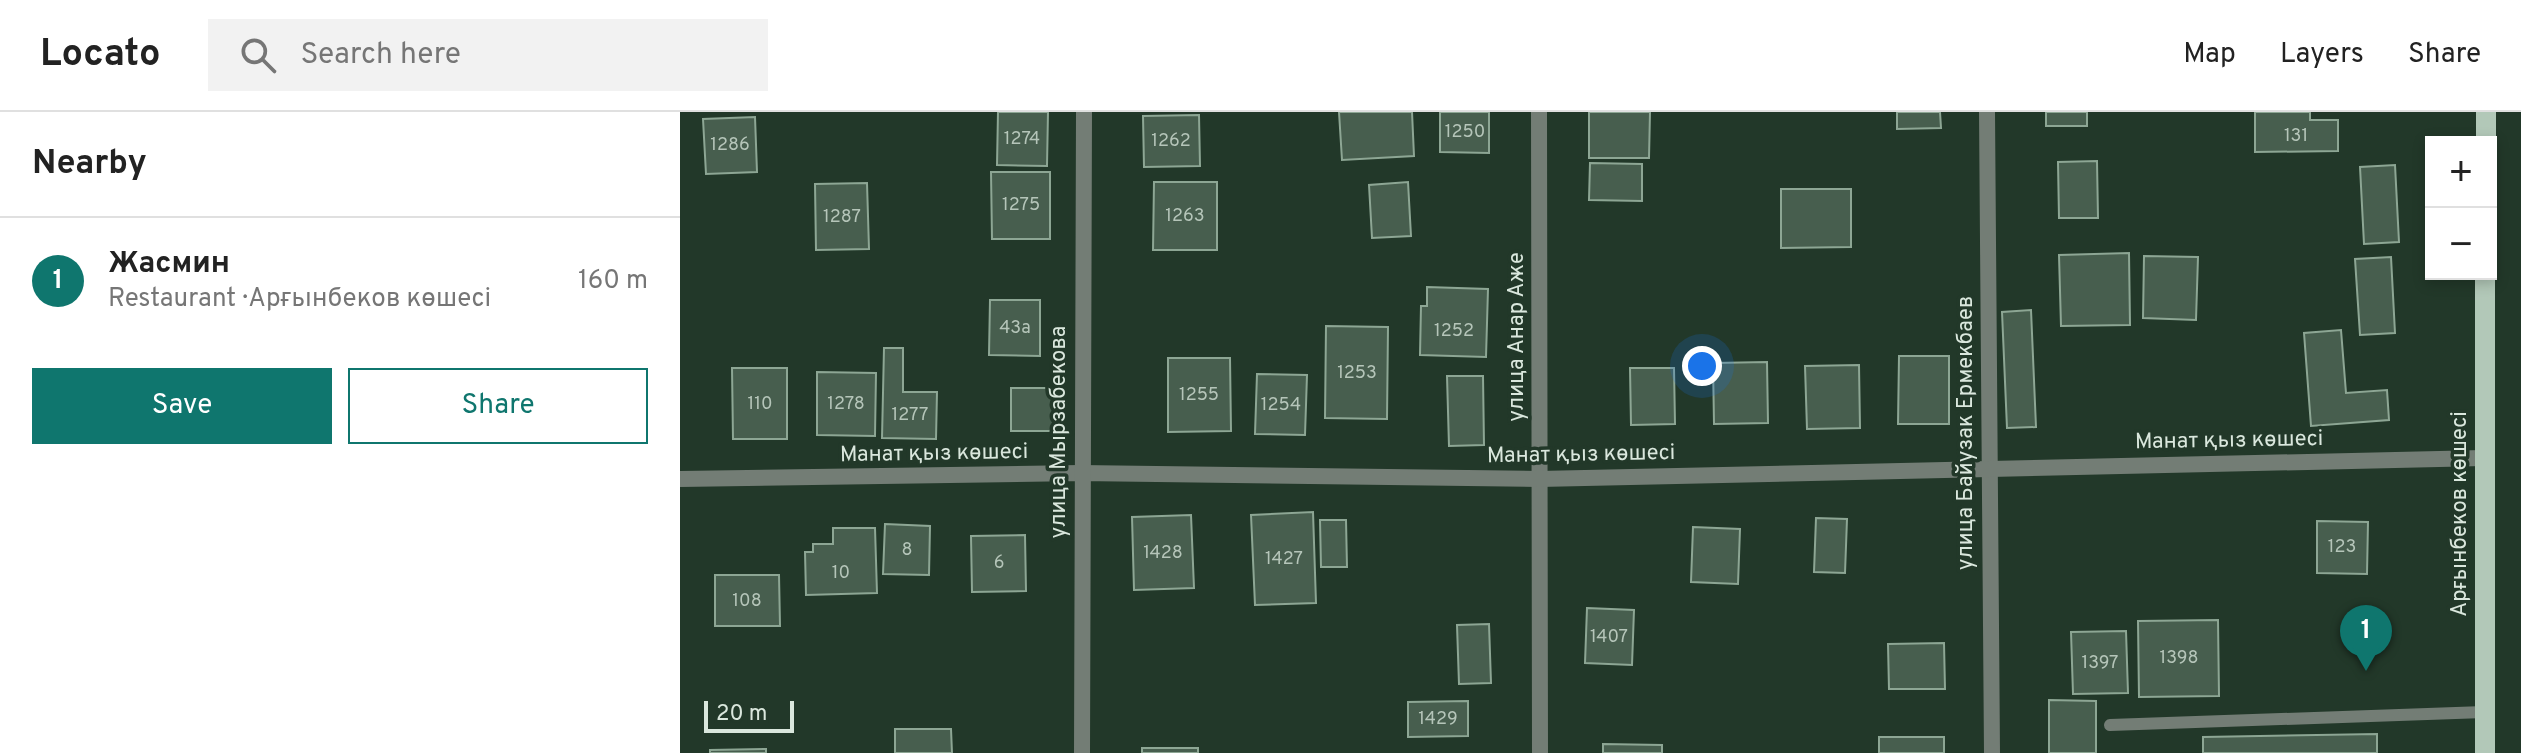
<!DOCTYPE html>
<meta charset="utf-8">
<style>
body{margin:0;font-family:Overpass,sans-serif;background:#f2f2f2;color:#222}
.controls{position:absolute;right:24px;top:24px;display:grid;overflow:hidden;border-radius:0px;box-shadow:0 4px 12px #0003}
.controls button{width:72px;height:72px;display:grid;place-items:center;padding:0;border:0;border-bottom:2px solid #e0e0e0;background:#fff;color:#222;font:40px sans-serif}
.scale{position:absolute;left:24px;bottom:20px;width:90px;box-sizing:border-box;padding-left:8px;border:4px solid #dae7dd;border-top:0;font-size:22px;line-height:28px;white-space:nowrap;color:#dae7dd;-webkit-text-stroke:6px #223829;paint-order:stroke}
.you{position:absolute;left:1022px;top:254px;width:28px;height:28px;margin:-20px;border:6px solid #fff;border-radius:50%;background:#1a73e8;box-shadow:0 0 0 12px #1a73e833}
.badge{display:grid;place-items:center;width:52px;height:52px;border-radius:50%;background:#0f766e;color:#fff;font-size:26px;font-weight:700}
.pin{position:absolute;translate:-50% -66px;filter:drop-shadow(0 2px 4px #0008)}
.pin::after{content:'';position:absolute;top:42px;width:28px;height:24px;background:inherit;clip-path:polygon(0 0,100% 0,50% 100%)}
.list{margin:0;padding:0;list-style:none}
h2{display:flex;justify-content:space-between;align-items:center;height:104px;margin:0;padding:0 32px;font-size:34px}
h2 small{font-size:26px;font-weight:400;color:#767676}
.list li{display:grid;grid-template-columns:52px 1fr auto;gap:24px;align-items:center;box-sizing:border-box;height:128px;padding:0 32px;border-top:2px solid #e0e0e0}
.list b{display:block;font-size:30px;white-space:nowrap}
.list p{margin:0;font-size:26px;white-space:nowrap;color:#767676}
.list em{font-size:26px;font-style:normal;color:#767676}
.actions{display:flex;gap:16px;padding:24px 32px}
.actions a{flex:1;padding:18px 0;border:2px solid #0f766e;border-radius:0px;text-align:center;font-size:28px;color:#0f766e}
.actions .main{background:#0f766e;color:#fff}
.icon{flex:none;width:44px;height:44px;fill:none;stroke:currentColor;stroke-width:2;stroke-linecap:round;stroke-linejoin:round}
.map{position:relative;flex:none;width:1841px;height:641px;overflow:hidden}
header{display:flex;align-items:center;gap:48px;box-sizing:border-box;height:112px;padding:0 40px;background:#fff;border-bottom:2px solid #e0e0e0}
header strong{font-size:38px}
nav{display:flex;gap:44px;margin-inline-start:auto;font-size:28px}
.search{width:560px;height:72px;background:#f2f2f2;display:flex;align-items:center;gap:20px;box-sizing:border-box;padding:0 28px;border-radius:0px;color:#767676;font-size:30px}
main{display:flex}
aside{flex:1;background:#fff}
.map>svg:first-child{display:block}
</style>
<header>
<strong>Locato</strong>
<div class="search"><svg class="icon" aria-label="search" viewBox="0 0 24 24"><circle cx="10" cy="10" r="6"/><path d="M15 15l6 6"/></svg>Search here</div>
<nav><a>Map</a><a>Layers</a><a>Share</a></nav>
</header>
<main>
<aside>
<h2>Nearby<small></small></h2>
<ul class="list">
<li><span class="badge">1</span><div><b>Жасмин</b><p>Restaurant · Арғынбеков көшесі</p></div><em>160 m</em></li>
</ul>
<div class="actions"><a class="main">Save</a><a>Share</a></div>
</aside>
<div class="map">
<svg width="1841" height="641" viewBox="0 0 1841 641">
<rect width="100%" height="100%" fill="#223829"/>
<g fill="#475e4e" stroke="#8da694" stroke-width="2">
<path d="M 318,0 L 368,0 L 367,54 L 317,53 Z"/>
<path d="M 659,0 L 732,0 L 734,44 L 662,48 Z"/>
<path d="M 760,0 L 809,0 L 809,41 L 760,40 Z"/>
<path d="M 909,0 L 970,0 L 969,46 L 909,46 Z"/>
<path d="M 1217,0 L 1260,0 L 1261,16 L 1217,17 Z"/>
<rect x="1366" y="0" width="41" height="14"/>
<path d="M 1575,0 L 1630,0 L 1630,8 L 1658,8 L 1658,39 L 1575,40 Z"/>
<path d="M 519,3 L 520,54 L 464,55 L 463,4 Z"/>
<path d="M 75,5 L 77,60 L 26,62 L 23,7 Z"/>
<path d="M 1417,49 L 1418,106 L 1379,106 L 1378,50 Z"/>
<path d="M 910,51 L 962,52 L 962,89 L 909,88 Z"/>
<path d="M 1715,53 L 1719,130 L 1684,132 L 1680,55 Z"/>
<path d="M 311,60 L 370,60 L 370,127 L 312,127 Z"/>
<path d="M 474,70 L 537,70 L 537,138 L 473,138 Z"/>
<path d="M 728,70 L 731,124 L 692,126 L 689,73 Z"/>
<path d="M 187,71 L 189,137 L 136,138 L 135,72 Z"/>
<path d="M 1101,77 L 1171,77 L 1171,135 L 1101,136 Z"/>
<path d="M 1449,141 L 1450,213 L 1381,214 L 1379,143 Z"/>
<path d="M 1464,144 L 1518,145 L 1516,208 L 1463,206 Z"/>
<path d="M 1711,145 L 1715,221 L 1680,223 L 1675,147 Z"/>
<path d="M 747,175 L 808,177 L 806,245 L 740,243 L 741,194 L 747,194 Z"/>
<path d="M 310,188 L 360,188 L 360,244 L 309,243 Z"/>
<path d="M 1351,198 L 1356,315 L 1327,316 L 1322,200 Z"/>
<path d="M 646,214 L 708,215 L 707,307 L 645,306 Z"/>
<path d="M 1661,218 L 1666,281 L 1707,278 L 1709,308 L 1631,314 L 1624,221 Z"/>
<path d="M 204,236 L 223,236 L 223,280 L 257,280 L 256,327 L 202,326 Z"/>
<path d="M 1219,244 L 1269,244 L 1269,312 L 1218,312 Z"/>
<path d="M 488,246 L 550,246 L 551,319 L 488,320 Z"/>
<path d="M 1087,250 L 1088,311 L 1034,312 L 1033,251 Z"/>
<path d="M 1179,253 L 1180,316 L 1127,317 L 1125,254 Z"/>
<path d="M 52,256 L 107,256 L 107,327 L 53,327 Z"/>
<path d="M 950,256 L 994,256 L 995,312 L 951,313 Z"/>
<path d="M 137,260 L 196,261 L 195,324 L 137,323 Z"/>
<path d="M 577,262 L 627,263 L 625,323 L 575,322 Z"/>
<path d="M 767,264 L 803,264 L 804,333 L 769,334 Z"/>
<rect x="331" y="276" width="46" height="43"/>
<path d="M 633,400 L 636,491 L 575,493 L 571,403 Z"/>
<path d="M 511,403 L 514,476 L 454,478 L 452,405 Z"/>
<path d="M 1136,406 L 1167,407 L 1165,461 L 1134,460 Z"/>
<path d="M 640,408 L 666,408 L 667,455 L 641,455 Z"/>
<path d="M 1637,409 L 1688,410 L 1687,462 L 1637,461 Z"/>
<path d="M 205,412 L 250,414 L 249,463 L 203,462 Z"/>
<path d="M 1013,415 L 1060,417 L 1058,472 L 1011,470 Z"/>
<path d="M 153,416 L 195,416 L 197,481 L 126,483 L 125,440 L 133,440 L 133,432 L 153,432 Z"/>
<path d="M 345,423 L 346,479 L 292,480 L 291,424 Z"/>
<path d="M 35,463 L 99,463 L 100,514 L 35,514 Z"/>
<path d="M 907,496 L 954,498 L 952,553 L 905,551 Z"/>
<path d="M 1538,508 L 1539,584 L 1459,585 L 1458,509 Z"/>
<path d="M 809,512 L 811,571 L 779,572 L 777,513 Z"/>
<path d="M 1446,519 L 1448,581 L 1393,582 L 1391,520 Z"/>
<path d="M 1264,531 L 1265,577 L 1209,577 L 1208,532 Z"/>
<path d="M 1369,588 L 1416,589 L 1416,641 L 1369,641 Z"/>
<path d="M 788,589 L 788,624 L 728,625 L 728,590 Z"/>
<path d="M 215,617 L 271,617 L 272,641 L 215,641 Z"/>
<path d="M 1697,622 L 1697,641 L 1523,641 L 1523,625 Z"/>
<rect x="1199" y="625" width="65" height="16"/>
<path d="M 923,632 L 982,633 L 982,641 L 923,641 Z"/>
<rect x="462" y="636" width="56" height="5"/>
<path d="M 86,637 L 86,641 L 30,641 L 30,638 Z"/>
</g>
<g fill="none" stroke-linecap="round" stroke-linejoin="round">
<path stroke="#737d75" stroke-width="12" d="M 1430,613 L 1804,600"/>
<g stroke="#737d75" stroke-width="16">
<path d="M 859,0 L 860,641"/>
<path d="M 1307,0 L 1312,641"/>
<path d="M 0,367 L 400,361 L 859,367 L 1803,346"/>
<path d="M 402,641 L 404,0"/>
</g>
<g stroke="#b2c8b8" stroke-width="20">
<path d="M 1806,30 L 1806,0"/>
<path d="M 1805,641 L 1805,162"/>
</g>
</g>
<g text-anchor="middle" dominant-baseline="central" stroke-width="7" stroke-linejoin="round" paint-order="stroke">
<g font-size="18" fill="#b5c5b9">
<text x="785" y="20">1250</text>
<text x="1616" y="24">131</text>
<text x="342" y="27">1274</text>
<text x="491" y="29">1262</text>
<text x="50" y="33">1286</text>
<text x="341" y="93">1275</text>
<text x="505" y="104">1263</text>
<text x="162" y="105">1287</text>
<text x="335" y="216">43а</text>
<text x="774" y="219">1252</text>
<text x="677" y="261">1253</text>
<text x="519" y="283">1255</text>
<text x="80" y="292">110</text>
<text x="166" y="292">1278</text>
<text x="601" y="293">1254</text>
<text x="230" y="303">1277</text>
<text x="1662" y="435">123</text>
<text x="227" y="438">8</text>
<text x="483" y="441">1428</text>
<text x="604" y="447">1427</text>
<text x="319" y="451">6</text>
<text x="161" y="461">10</text>
<text x="67" y="489">108</text>
<text x="929" y="525">1407</text>
<text x="1499" y="546">1398</text>
<text x="1420" y="551">1397</text>
<text x="758" y="607">1429</text>
</g>
<g font-size="22" fill="#dae7dd" stroke="#223829">
<text transform="translate(837 225) rotate(-90)">улица Анар Аже</text>
<text transform="translate(379 320) rotate(-90)">улица Мырзабекова</text>
<text transform="translate(1286 321) rotate(-90)">улица Байузак Ермекбаев</text>
<text transform="translate(1549 329) rotate(-1)">Манат қыз көшесі</text>
<text transform="translate(254 342) rotate(-1)">Манат қыз көшесі</text>
<text transform="translate(901 343) rotate(-1)">Манат қыз көшесі</text>
<text transform="translate(1780 402) rotate(-90)">Арғынбеков көшесі</text>
</g>
</g>
</svg>
<div class="controls">
<button>+</button>
<button>−</button>
</div>
<div class="scale">20 m</div>
<div class="you"></div>
<div class="pin badge" style="left:1686px;top:559px">1</div>
</div>
</main>
